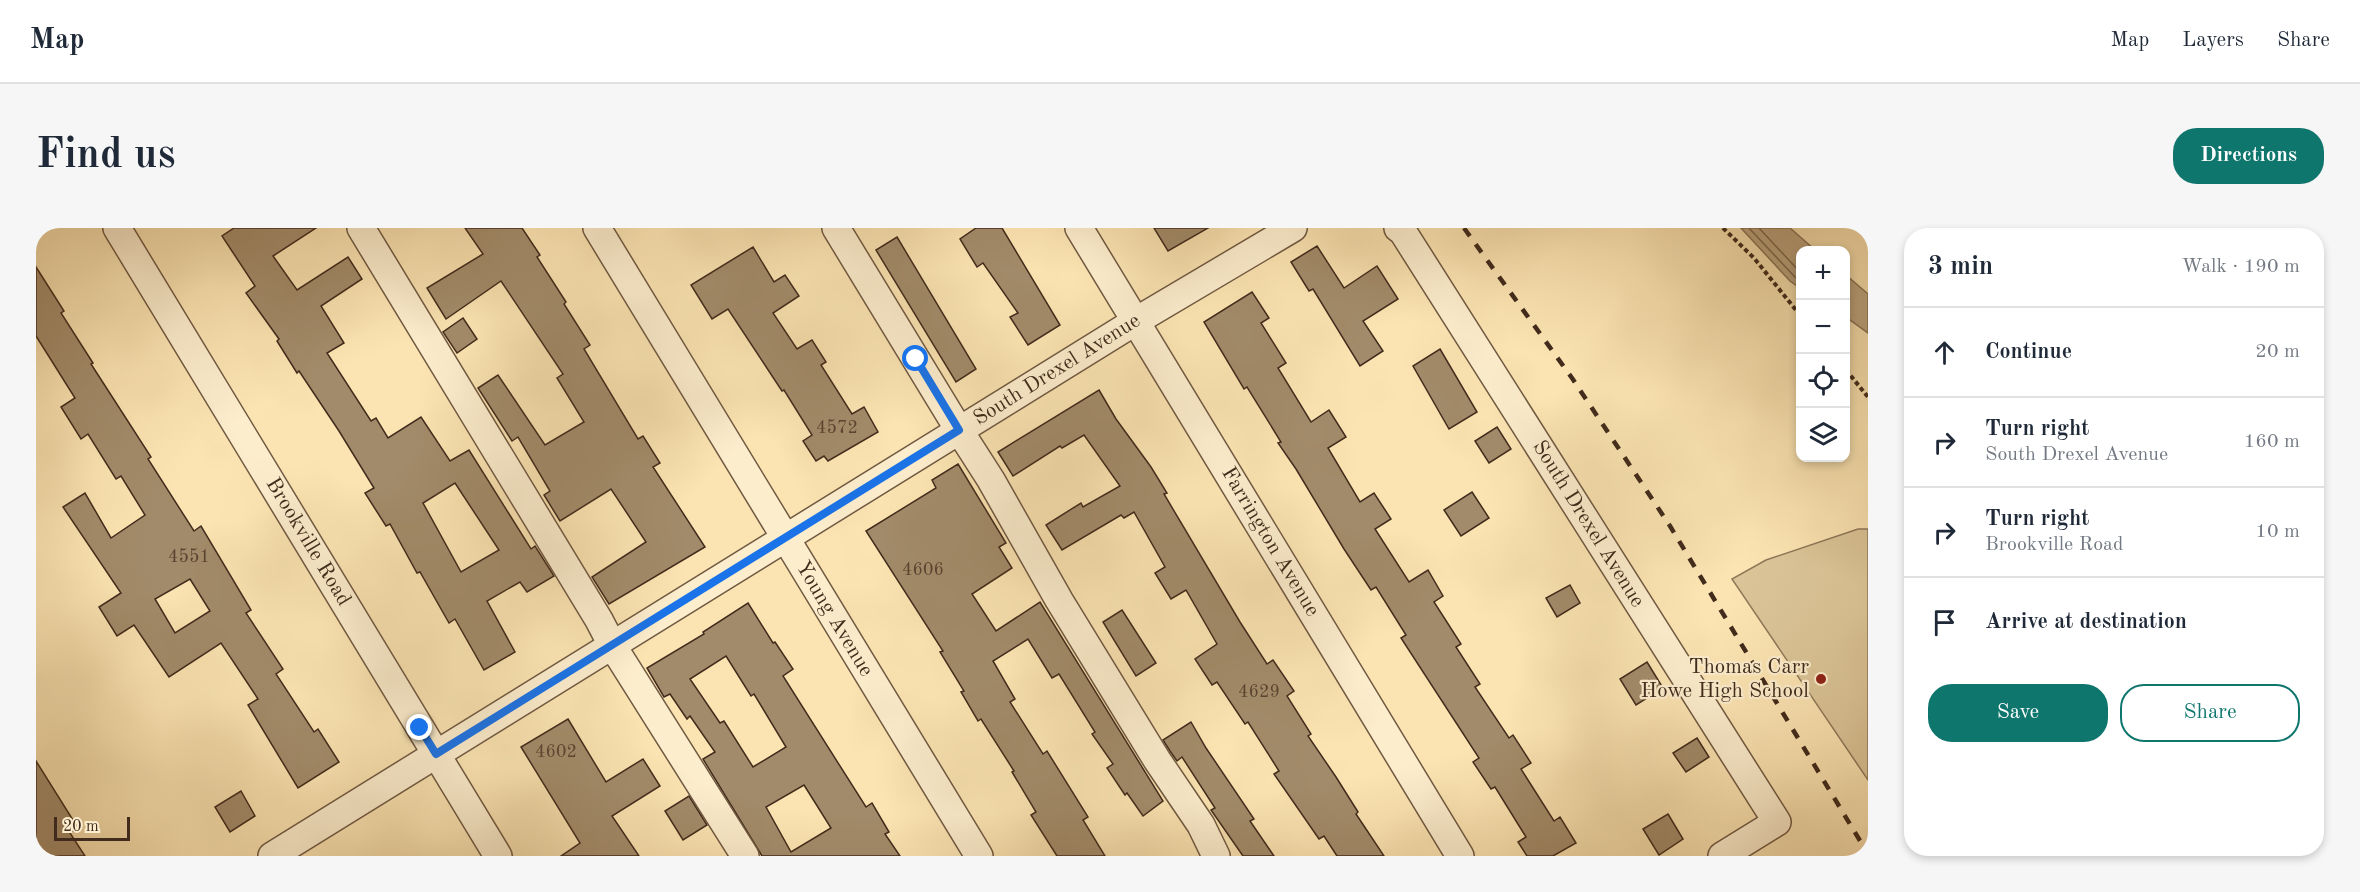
<!DOCTYPE html>
<meta charset="utf-8">
<style>
body{margin:0;font-family:"Old Standard TT",serif;background:#f6f6f7;color:#1f2937}
.controls{position:absolute;right:18px;top:18px;display:grid;overflow:hidden;border-radius:12px;box-shadow:0 3px 9px #0003}
.controls button{width:54px;height:54px;display:grid;place-items:center;padding:0;border:0;border-bottom:2px solid #e0e1e3;background:#fff;color:#1f2937;font:30px sans-serif}
.scale{position:absolute;left:18px;bottom:15px;width:76px;box-sizing:border-box;padding-left:6px;border:3px solid #412b1c;border-top:0;font-size:16px;line-height:21px;white-space:nowrap;color:#412b1c;-webkit-text-stroke:4px #fcedcd;paint-order:stroke}
.stop{position:absolute;width:18px;height:18px;margin:-14px;border:4px solid #1a73e8;border-radius:50%;background:#fff}
.stop.end{background:#1a73e8;border-color:#fff;box-shadow:0 2px 6px #0008}
.list{margin:0;padding:0;list-style:none}
h2{display:flex;justify-content:space-between;align-items:center;height:78px;margin:0;padding:0 24px;font-size:26px}
h2 small{font-size:20px;font-weight:400;color:#747a83}
.list li{display:grid;grid-template-columns:39px 1fr auto;gap:18px;align-items:center;box-sizing:border-box;height:90px;padding:0 24px;border-top:2px solid #e0e1e3}
.list b{display:block;font-size:22px;white-space:nowrap}
.list p{margin:0;font-size:20px;white-space:nowrap;color:#747a83}
.list em{font-size:20px;font-style:normal;color:#747a83}
.actions{display:flex;gap:12px;padding:18px 24px}
.actions a{flex:1;padding:14px 0;border:2px solid #0f766e;border-radius:24px;text-align:center;font-size:21px;color:#0f766e}
.actions .main{background:#0f766e;color:#fff}
.icon{flex:none;width:33px;height:33px;fill:none;stroke:currentColor;stroke-width:2;stroke-linecap:round;stroke-linejoin:round}
.map{position:relative;flex:none;width:1832px;height:628px;overflow:hidden;border-radius:24px}
header{display:flex;align-items:center;gap:36px;box-sizing:border-box;height:84px;padding:0 30px;background:#fff;border-bottom:2px solid #e0e1e3}
header strong{font-size:28px}
nav{display:flex;gap:33px;margin-inline-start:auto;font-size:21px}
.intro{display:flex;align-items:center;justify-content:space-between;box-sizing:border-box;height:144px;padding:0 36px}
h1{margin:0;font-size:42px}
.button{padding:15px 27px;border-radius:24px;background:#0f766e;color:#fff;font-size:21px;font-weight:700}
main{display:flex;gap:36px;padding:0 36px}
aside{flex:1;background:#fff;border-radius:24px;box-shadow:0 3px 9px #0003}
.map>svg:first-child{display:block}
</style>
<header>
<strong>Map</strong>
<nav><a>Map</a><a>Layers</a><a>Share</a></nav>
</header>
<div class="intro"><h1>Find us</h1><a class="button">Directions</a></div>
<main>
<div class="map">
<svg width="1832" height="628" viewBox="0 0 1832 628">
<rect width="100%" height="100%" fill="#fbe4b2"/>
<filter id="stains"><feTurbulence type="fractalNoise" baseFrequency=".00333" numOctaves="4"/><feColorMatrix values="0 0 0 0 .2 0 0 0 0 .09 0 0 0 0 .02 0 0 0 .5 -.17"/></filter>
<radialGradient id="worn" r=".72"><stop offset=".6" stop-color="#630" stop-opacity="0"/><stop offset="1" stop-color="#630" stop-opacity=".3"/></radialGradient>
<path fill="#dbc598" stroke="#8e785a" stroke-width="1.5" d="M 1822,301 L 1832,301 L 1832,552 L 1696,351 L 1730,332 Z"/>
<g fill="#bca57f" stroke="#8b7457" stroke-width="1.5">
<path d="M 1705,0 L 1754,0 L 1779,22 L 1764,22 L 1764,60 L 1754,53 Z"/>
<path d="M 1810,47 L 1832,66 L 1832,105 L 1810,89 Z"/>
</g>
<g fill="none" stroke-linecap="round" stroke-linejoin="round">
<g stroke="#7e684e" stroke-width="1.5">
<path d="M 1713,0 L 1758,48 L 1764,53"/>
<path d="M 1723,0 L 1764,44"/>
</g>
</g>
<g fill="#a28b6a" stroke="#412b1c" stroke-width="1.5" fill-rule="evenodd">
<path d="M 198,0 L 280,0 L 237,28 L 261,62 L 312,29 L 326,51 L 285,78 L 308,115 L 291,125 L 335,193 L 340,190 L 352,210 L 385,189 L 414,233 L 433,222 L 495,321 L 499,318 L 518,348 L 491,364 L 484,354 L 451,373 L 479,424 L 448,442 L 419,391 L 413,395 L 384,344 L 381,345 L 354,296 L 350,298 L 329,265 L 338,260 L 303,203 L 263,143 L 261,145 L 241,113 L 243,111 L 210,65 L 219,58 L 186,8 ZM 419,255 L 463,322 L 425,344 L 387,275 Z"/>
<path d="M 429,0 L 486,0 L 504,27 L 501,29 L 530,74 L 528,76 L 554,117 L 548,121 L 602,211 L 607,208 L 624,235 L 617,239 L 669,319 L 573,376 L 556,349 L 610,314 L 575,261 L 524,293 L 508,267 L 514,263 L 482,209 L 476,213 L 442,160 L 462,147 L 509,217 L 548,194 L 521,150 L 527,146 L 465,53 L 410,91 L 391,60 L 447,26 Z"/>
<path d="M 940,0 L 966,0 L 1024,97 L 992,117 L 974,89 L 982,85 L 947,35 L 941,39 L 924,11 Z"/>
<path d="M 1118,0 L 1172,0 L 1132,23 Z"/>
<path d="M 861,9 L 940,141 L 920,154 L 840,22 Z"/>
<path d="M 1281,18 L 1308,60 L 1341,38 L 1362,71 L 1327,93 L 1347,123 L 1324,138 L 1277,61 L 1273,63 L 1255,34 Z"/>
<path d="M 717,19 L 738,54 L 749,47 L 763,68 L 737,85 L 761,121 L 776,112 L 790,134 L 785,137 L 816,186 L 828,179 L 842,204 L 792,233 L 788,228 L 780,233 L 767,213 L 776,207 L 748,162 L 746,163 L 692,81 L 676,91 L 655,57 Z"/>
<path d="M 0,39 L 28,83 L 25,85 L 57,135 L 55,136 L 115,229 L 112,231 L 158,303 L 165,298 L 215,382 L 210,385 L 247,441 L 240,446 L 278,504 L 282,501 L 303,534 L 262,560 L 212,477 L 222,471 L 185,415 L 133,449 L 98,397 L 81,408 L 63,379 L 85,365 L 27,279 L 49,265 L 75,310 L 109,287 L 85,248 L 80,251 L 52,206 L 45,211 L 25,179 L 39,170 L 0,108 ZM 154,351 L 174,383 L 139,405 L 119,371 Z"/>
<path d="M 1216,64 L 1233,90 L 1225,95 L 1250,135 L 1242,140 L 1275,194 L 1293,182 L 1310,209 L 1292,220 L 1324,274 L 1338,265 L 1355,291 L 1339,301 L 1373,354 L 1392,342 L 1407,368 L 1398,374 L 1425,416 L 1420,419 L 1444,456 L 1439,459 L 1473,510 L 1477,507 L 1495,535 L 1485,541 L 1518,593 L 1524,589 L 1540,615 L 1517,628 L 1491,628 L 1482,614 L 1490,609 L 1459,559 L 1455,561 L 1437,534 L 1443,530 L 1365,410 L 1370,407 L 1340,359 L 1335,362 L 1308,321 L 1260,241 L 1242,215 L 1245,214 L 1211,159 L 1208,161 L 1168,94 Z"/>
<path d="M 427,90 L 441,111 L 421,125 L 407,104 Z"/>
<path d="M 1404,121 L 1441,184 L 1413,201 L 1377,138 Z"/>
<path d="M 1063,162 L 1080,191 L 1115,239 L 1131,265 L 1128,266 L 1204,394 L 1231,436 L 1237,432 L 1258,463 L 1251,468 L 1275,506 L 1272,508 L 1300,549 L 1322,584 L 1320,586 L 1348,628 L 1301,628 L 1288,608 L 1283,611 L 1238,546 L 1243,543 L 1212,494 L 1209,496 L 1181,454 L 1176,457 L 1159,431 L 1181,416 L 1150,362 L 1135,371 L 1119,345 L 1129,339 L 1098,284 L 1088,290 L 1085,287 L 1026,322 L 1010,297 L 1045,275 L 1047,279 L 1084,258 L 1048,207 L 1026,220 L 1024,218 L 977,248 L 962,224 Z"/>
<path d="M 1461,199 L 1475,221 L 1453,235 L 1439,213 Z"/>
<path d="M 922,236 L 970,315 L 963,319 L 976,340 L 936,366 L 960,403 L 1004,374 L 1127,573 L 1107,588 L 1091,565 L 1089,567 L 1071,540 L 1077,536 L 1056,506 L 1059,504 L 1023,446 L 1016,450 L 992,411 L 957,433 L 979,471 L 974,474 L 1007,526 L 1011,523 L 1052,589 L 1047,592 L 1069,628 L 1021,628 L 995,587 L 1000,584 L 976,544 L 978,543 L 945,491 L 942,493 L 925,464 L 928,463 L 904,424 L 907,423 L 830,303 L 900,260 L 896,252 Z"/>
<path d="M 1436,264 L 1453,290 L 1425,308 L 1408,282 Z"/>
<path d="M 1534,357 L 1544,375 L 1521,389 L 1510,370 Z"/>
<path d="M 712,375 L 737,415 L 739,414 L 757,441 L 747,448 L 830,579 L 836,575 L 853,604 L 849,606 L 864,628 L 726,628 L 667,531 L 679,524 L 654,488 L 651,491 L 634,466 L 628,469 L 611,440 L 668,406 L 667,404 ZM 690,428 L 715,468 L 718,466 L 750,519 L 717,539 L 688,493 L 684,495 L 654,451 ZM 768,557 L 795,600 L 755,624 L 730,579 Z"/>
<path d="M 1086,382 L 1120,435 L 1100,448 L 1067,394 Z"/>
<path d="M 1611,434 L 1627,460 L 1600,477 L 1584,451 Z"/>
<path d="M 532,491 L 570,554 L 607,531 L 624,558 L 576,588 L 603,628 L 525,628 L 544,615 L 485,519 Z"/>
<path d="M 1155,494 L 1170,520 L 1218,591 L 1214,593 L 1238,628 L 1207,628 L 1175,582 L 1179,580 L 1146,529 L 1141,533 L 1134,523 L 1127,512 Z"/>
<path d="M 1661,510 L 1673,529 L 1650,544 L 1637,525 Z"/>
<path d="M 0,533 L 42,600 L 34,605 L 49,628 L 0,628 Z"/>
<path d="M 205,563 L 219,588 L 194,604 L 179,579 Z"/>
<path d="M 653,568 L 671,597 L 647,612 L 629,583 Z"/>
<path d="M 1632,586 L 1647,611 L 1623,627 L 1607,601 Z"/>
</g>
<g fill="none" stroke-linecap="round" stroke-linejoin="round">
<defs>
<g id="minor">
<path d="M 81,0 L 462,628"/>
<path d="M 325,0 L 563,392 L 576,417 L 709,628"/>
<path d="M 561,0 L 943,628"/>
<path d="M 800,0 L 923,202 L 955,252 L 1023,372 L 1121,532 L 1165,597 L 1180,628"/>
<path d="M 1043,0 L 1424,628"/>
<path d="M 1362,0 L 1367,4 L 1741,594 L 1686,628"/>
<path d="M 236,628 L 1100,93 L 1257,0"/>
</g>
</defs>
<use href="#minor" stroke="#705942" stroke-width="30"/>
<g stroke="#412b1c" stroke-width="4" stroke-dasharray="4.5 3" stroke-linecap="butt">
<path d="M 1687,0 L 1718,30 L 1764,87"/>
<path d="M 1810,142 L 1832,169"/>
</g>
<use href="#minor" stroke="#fcedcd" stroke-width="27"/>
<path stroke="#412b1c" stroke-width="4.5" stroke-dasharray="10 10" stroke-linecap="butt" d="M 1428,0 L 1536,150 L 1634,298 L 1832,626"/>
</g>
<g fill="none" stroke-linecap="round" stroke-linejoin="round">
<path stroke="#1a73e8" stroke-width="8" d="M 384,500 L 400,526 L 923,202 L 880,131"/>
</g>
<circle fill="#8f2418" stroke="#fcedcd" stroke-width="2" cx="1785" cy="451" r="6"/>
<g text-anchor="middle" dominant-baseline="central" stroke-width="4.5" stroke-linejoin="round" paint-order="stroke">
<g font-size="18" fill="#594330">
<text x="801" y="200">4572</text>
<text x="153" y="329">4551</text>
<text x="887" y="342">4606</text>
<text x="1223" y="464">4629</text>
<text x="520" y="524">4602</text>
</g>
<g font-size="21" fill="#412b1c" stroke="#fcedcd">
<text transform="translate(1021 142) rotate(-32)">South Drexel Avenue</text>
<text transform="translate(1552 296) rotate(58)">South Drexel Avenue</text>
<text transform="translate(272 314) rotate(59)">Brookville Road</text>
<text transform="translate(1234 314) rotate(59)">Farrington Avenue</text>
<text transform="translate(798 391) rotate(59)">Young Avenue</text>
</g>
<g font-size="21" fill="#412b1c" stroke="#fcedcd" text-anchor="end">
<text x="1773" y="439">Thomas Carr<tspan x="1773" dy="24">Howe High School</tspan></text>
</g>
</g>
<rect width="100%" height="100%" filter="url(#stains)"/>
<rect width="100%" height="100%" fill="url(#worn)"/>
</svg>
<div class="controls">
<button>+</button>
<button>−</button>
<button><svg class="icon" aria-label="locate" viewBox="0 0 24 24"><circle cx="12" cy="12" r="6"/><path d="M12 2v4M12 18v4M2 12h4M18 12h4"/></svg></button>
<button><svg class="icon" aria-label="layers" viewBox="0 0 24 24"><path d="M12 4l9 5-9 5-9-5zM3 14l9 5 9-5"/></svg></button>
</div>
<div class="scale">20 m</div>
<div class="stop" style="left:880px;top:131px"></div>
<div class="stop end" style="left:384px;top:500px"></div>
</div>
<aside>
<h2>3 min<small>Walk · 190 m</small></h2>
<ul class="list">
<li><svg class="icon" aria-label="ahead" viewBox="0 0 24 24"><path d="M12 20V5M6 11l6-6 6 6"/></svg><div><b>Continue</b></div><em>20 m</em></li>
<li><svg class="icon" aria-label="right" viewBox="0 0 24 24"><path d="M7 20v-9h11M14 6l5 5-5 5"/></svg><div><b>Turn right</b><p>South Drexel Avenue</p></div><em>160 m</em></li>
<li><svg class="icon" aria-label="right" viewBox="0 0 24 24"><path d="M7 20v-9h11M14 6l5 5-5 5"/></svg><div><b>Turn right</b><p>Brookville Road</p></div><em>10 m</em></li>
<li><svg class="icon" aria-label="arrive" viewBox="0 0 24 24"><path d="M6 21V4h12l-3 4 3 4H6"/></svg><div><b>Arrive at destination</b></div></li>
</ul>
<div class="actions"><a class="main">Save</a><a>Share</a></div>
</aside>
</main>
